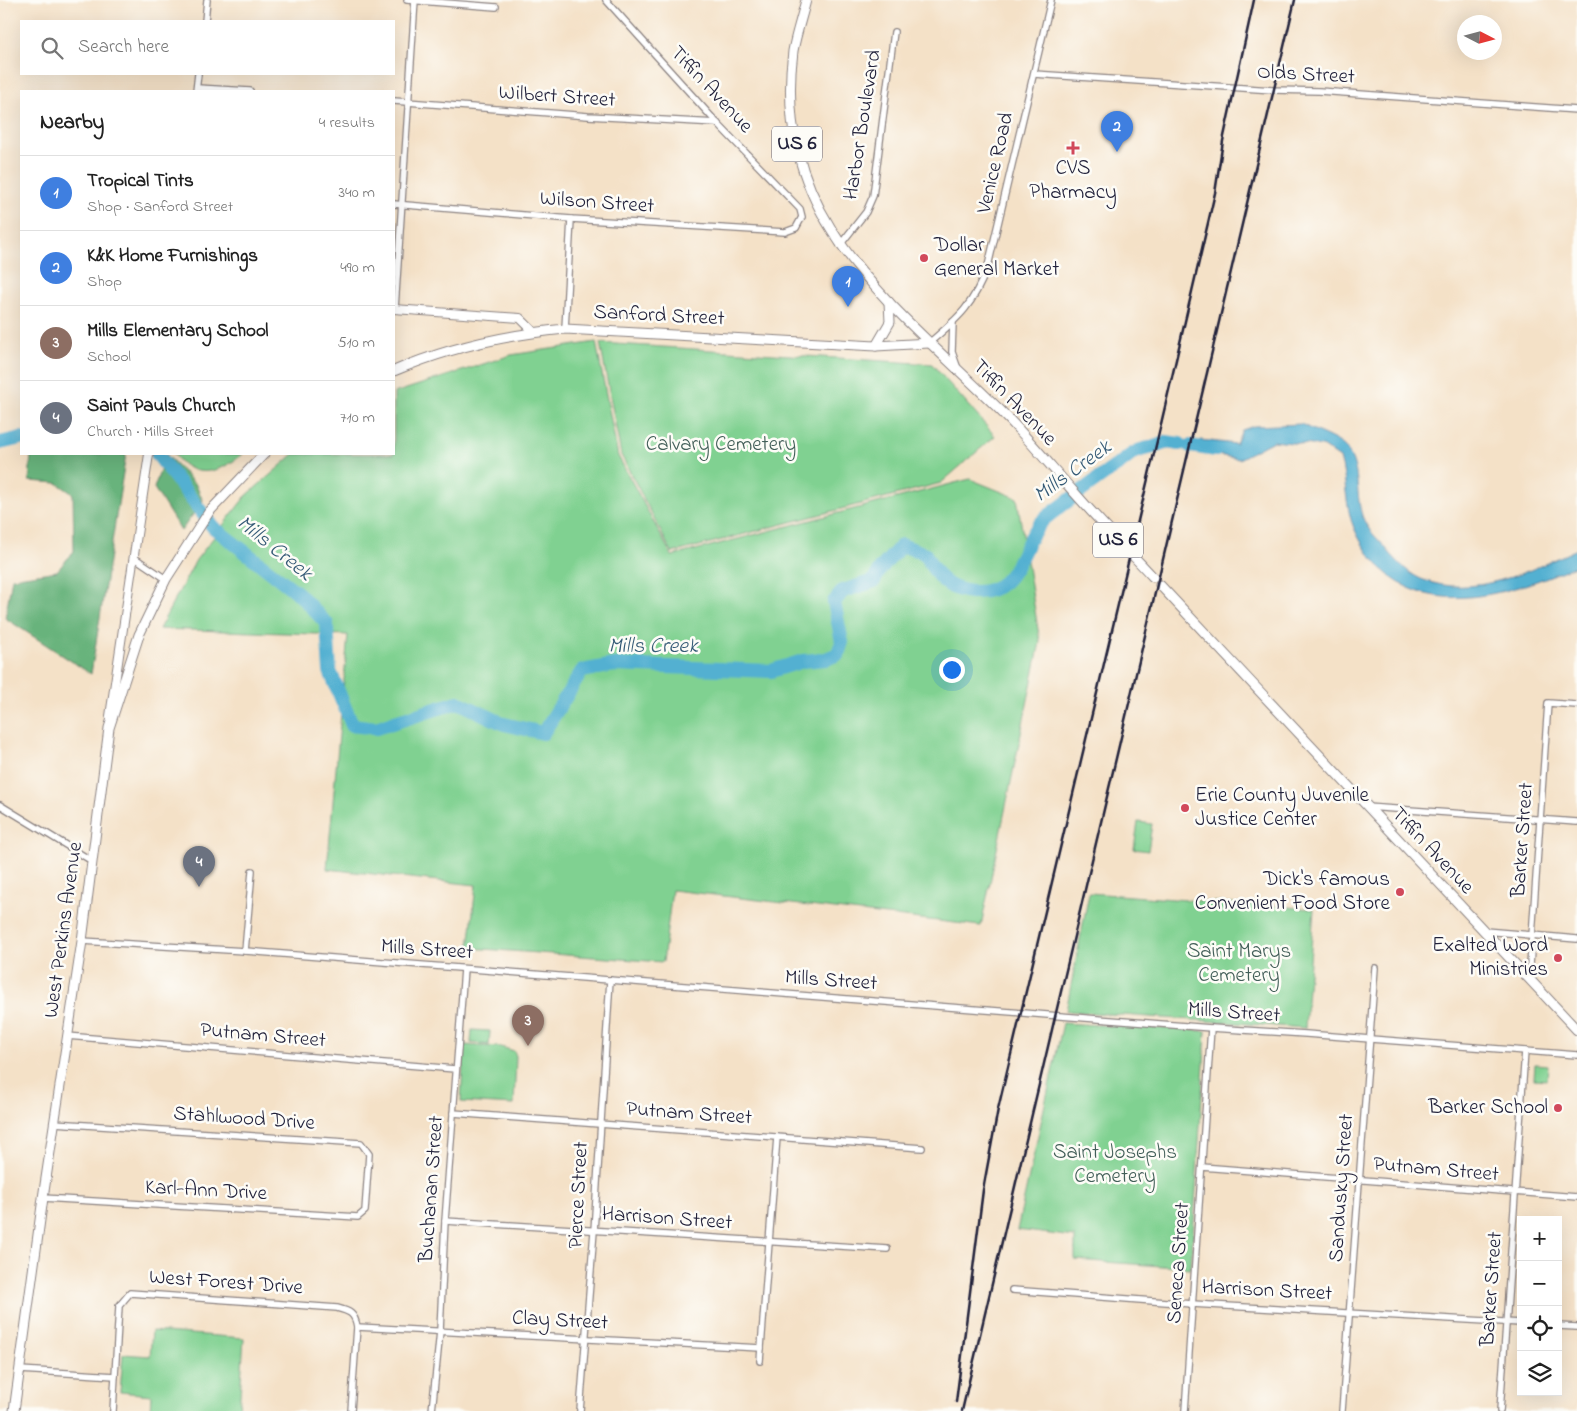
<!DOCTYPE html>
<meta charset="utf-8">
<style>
body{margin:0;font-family:"Indie Flower",sans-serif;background:#f2f2f2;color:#222}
.controls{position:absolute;right:15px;bottom:15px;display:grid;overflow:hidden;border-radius:0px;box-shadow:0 5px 20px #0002}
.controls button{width:45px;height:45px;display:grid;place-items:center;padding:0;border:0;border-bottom:1px solid #e0e0e0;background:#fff;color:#222;font:25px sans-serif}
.compass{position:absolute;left:1457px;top:15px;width:45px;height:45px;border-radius:50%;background:#fff;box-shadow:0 5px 20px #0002;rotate:96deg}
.you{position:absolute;left:951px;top:669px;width:18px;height:18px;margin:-12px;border:4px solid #fff;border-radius:50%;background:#1a73e8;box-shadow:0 0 0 8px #1a73e833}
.badge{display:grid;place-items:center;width:32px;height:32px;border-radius:50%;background:#d1495b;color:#fff;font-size:16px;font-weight:700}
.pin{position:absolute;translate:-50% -41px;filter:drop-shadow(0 1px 2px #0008)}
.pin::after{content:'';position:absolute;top:26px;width:18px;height:15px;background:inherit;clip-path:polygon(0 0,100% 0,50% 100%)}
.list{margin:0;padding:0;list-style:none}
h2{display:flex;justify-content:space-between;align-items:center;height:65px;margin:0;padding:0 20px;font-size:21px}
h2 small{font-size:16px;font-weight:400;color:#767676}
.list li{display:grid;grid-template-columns:32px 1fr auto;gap:15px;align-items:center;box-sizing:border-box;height:75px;padding:0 20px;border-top:1px solid #e0e0e0}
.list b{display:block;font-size:19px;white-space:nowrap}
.list p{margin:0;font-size:16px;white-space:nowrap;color:#767676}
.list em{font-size:16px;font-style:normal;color:#767676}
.icon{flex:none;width:28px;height:28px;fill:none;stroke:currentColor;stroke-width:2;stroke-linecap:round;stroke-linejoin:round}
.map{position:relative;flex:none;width:1577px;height:1411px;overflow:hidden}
.search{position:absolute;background:#fff;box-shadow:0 5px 20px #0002;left:20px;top:20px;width:375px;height:55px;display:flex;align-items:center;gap:12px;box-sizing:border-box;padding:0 18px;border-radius:0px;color:#767676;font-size:19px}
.panel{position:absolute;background:#fff;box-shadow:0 5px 20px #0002;left:20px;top:90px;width:375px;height:365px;border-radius:0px}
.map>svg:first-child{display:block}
</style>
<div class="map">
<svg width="1577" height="1411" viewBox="0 0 1577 1411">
<rect width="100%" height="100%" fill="#fdfcf7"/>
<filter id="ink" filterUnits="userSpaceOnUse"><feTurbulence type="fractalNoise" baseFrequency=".02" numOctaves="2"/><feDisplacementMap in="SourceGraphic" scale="10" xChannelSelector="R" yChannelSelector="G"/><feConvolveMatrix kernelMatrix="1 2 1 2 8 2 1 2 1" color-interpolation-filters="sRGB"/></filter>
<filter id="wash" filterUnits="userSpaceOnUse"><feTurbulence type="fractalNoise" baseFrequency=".0096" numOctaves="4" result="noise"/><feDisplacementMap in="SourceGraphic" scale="20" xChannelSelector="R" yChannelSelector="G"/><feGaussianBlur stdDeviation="1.12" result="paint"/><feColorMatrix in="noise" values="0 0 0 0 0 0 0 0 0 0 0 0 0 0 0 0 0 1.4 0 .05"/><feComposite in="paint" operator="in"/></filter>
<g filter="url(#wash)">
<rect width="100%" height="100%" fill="#f4e1c7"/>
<g fill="#80d191" stroke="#517a66">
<path d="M 596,342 L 618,456 L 672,556 L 970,479 L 1017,498 L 1040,642 L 981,926 L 672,890 L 663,962 L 469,948 L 476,885 L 327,869 L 348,635 L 159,629 L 196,560 L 245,497 L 294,454 L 394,454 L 394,393 L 511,355 Z"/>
<path d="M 600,343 L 932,364 L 995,436 L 941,483 L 672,553 L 621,455 Z"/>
<path d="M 174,454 L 243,454 C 221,472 194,482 174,454 Z"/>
<path d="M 1138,822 L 1152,824 L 1148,851 L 1134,849 Z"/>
<path d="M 1089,893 L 1314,909 L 1305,1028 L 1066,1011 Z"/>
<path d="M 1063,1023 L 1206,1031 L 1191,1268 L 1075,1260 L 1075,1237 L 1017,1230 Z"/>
<path d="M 472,1030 L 490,1031 L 489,1045 L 471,1043 Z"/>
<path d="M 464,1045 L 501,1047 L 514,1051 L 516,1056 L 514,1105 L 461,1102 Z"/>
<path d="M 1535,1064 L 1548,1065 L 1547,1080 L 1534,1079 Z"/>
<path d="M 152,1331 L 244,1338 L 239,1411 L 150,1411 L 151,1395 L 120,1392 L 123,1354 L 150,1356 Z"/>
</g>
<g fill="#68b37b" stroke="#456a5b">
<path d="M 31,454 L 126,454 L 91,674 L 5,618 L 12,578 L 57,571 L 74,551 L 73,494 L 57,483 L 29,481 Z"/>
<path d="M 166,454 L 196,485 L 203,501 L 181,531 L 154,488 Z"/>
</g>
<path fill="#53b0d1" stroke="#3a6986" d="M 1301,424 C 1312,430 1338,439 1345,447 C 1364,470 1352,502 1367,526 C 1371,533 1379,540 1384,546 C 1394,558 1407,573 1421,579 C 1473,600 1530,571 1577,549 L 1577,565 C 1496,600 1400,629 1354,528 C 1345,507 1347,481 1340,458 L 1322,446 L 1273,441 L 1239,459 L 1198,451 L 1201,440 L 1236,444 L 1242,430 L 1254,426 Z"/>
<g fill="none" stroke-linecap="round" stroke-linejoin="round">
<g stroke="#53b0d1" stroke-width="14">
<path d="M 0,443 L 21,438"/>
<path d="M 1190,446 L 1216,450"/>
<path d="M 157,454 L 213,527 L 299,594 L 327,624 L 330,671 L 352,725 L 376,728 L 458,702 L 504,724 L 543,733 L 582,671 L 614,665 L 771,671 L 803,661 L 826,659 L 838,654 L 842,642 L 834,602 L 843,591 L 874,581 L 881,568 L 902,545 L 925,554 C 935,573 943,587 965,591 C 1022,601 1017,540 1048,516 C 1071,499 1093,482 1116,466 C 1123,462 1130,454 1138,451 C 1148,447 1157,448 1166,442 L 1180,444"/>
</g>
</g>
</g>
<g filter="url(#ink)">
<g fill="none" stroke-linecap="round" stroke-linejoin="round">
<defs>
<g id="minor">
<path d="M 407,0 L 496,7"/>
<path d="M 205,21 L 207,0"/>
<path d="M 1034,74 L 1273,90 L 1319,91 L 1577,110"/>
<path d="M 197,88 L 250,91"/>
<path d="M 196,91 L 198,74"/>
<path d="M 394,101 L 588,116 L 717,123"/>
<path d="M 394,204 L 571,219 L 785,232 L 796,228 L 802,217 L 800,209 L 717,123 L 606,0"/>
<path d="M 840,245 L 866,212 L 873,196 L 894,32"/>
<path d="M 395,309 L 415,0"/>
<path d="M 953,322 L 952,352 L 957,366"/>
<path d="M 565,329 L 571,219"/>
<path d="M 929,343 C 961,316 973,305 988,266 L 1051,0"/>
<path d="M 135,558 L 166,579"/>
<path d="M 0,805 L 92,861"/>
<path d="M 1367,807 L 1577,822"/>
<path d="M 1485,931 L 1577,939"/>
<path d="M 82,941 L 245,951 L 1211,1028 L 1306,1034 L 1577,1055"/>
<path d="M 245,951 L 252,871"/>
<path d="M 1529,980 L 1548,703 L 1577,705"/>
<path d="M 67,1036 L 455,1069"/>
<path d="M 453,1113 L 922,1148"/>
<path d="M 1202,1167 L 1577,1197"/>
<path d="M 43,1198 L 358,1217 L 365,1211 L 369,1154 L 361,1143 L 54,1123"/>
<path d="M 445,1221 L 887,1249"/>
<path d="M 1012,1290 L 1192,1304 L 1521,1323"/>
<path d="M 1558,1326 L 1577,1327"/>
<path d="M 357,1327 L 761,1348"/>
<path d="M 760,1361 L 777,1137"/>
<path d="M 20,1370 L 115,1376"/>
<path d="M 113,1411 L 119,1306 L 130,1293 L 337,1308 C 349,1311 355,1313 357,1327 L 351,1411"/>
<path d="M 432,1411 L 440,1331 L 445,1221 L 464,969"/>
<path d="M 580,1411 L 594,1231 L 610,980"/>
<path d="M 1185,1411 L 1211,1028"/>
<path d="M 1342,1411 L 1375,968"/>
<path d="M 1500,1411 L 1525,1051"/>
</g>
<g id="tertiary">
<path d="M 394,309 L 520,318 L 534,332"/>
<path d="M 110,716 L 149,454"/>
</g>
<g id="secondary">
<path d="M 876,346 L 890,322 L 889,302"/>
<path d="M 394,371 C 449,347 505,335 565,329 L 876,346 L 929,343"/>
<path d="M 14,1411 L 43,1198 L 82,941 L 109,728 L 139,635 L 166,579 L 209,512 L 264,454"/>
</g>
<g id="primary">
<path d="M 806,0 C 802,17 796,34 793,51 C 771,220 894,305 1000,410 C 1028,438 1054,470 1081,500 C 1104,526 1129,551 1153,577"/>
<path d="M 1160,585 L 1577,1030"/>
</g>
</defs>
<use href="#minor" stroke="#8b8281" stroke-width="8"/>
<use href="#tertiary" stroke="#8b8281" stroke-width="10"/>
<use href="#secondary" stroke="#8b8281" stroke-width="11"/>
<use href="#primary" stroke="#8b8281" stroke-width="11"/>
<use href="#minor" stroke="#fff" stroke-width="5.5"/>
<use href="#tertiary" stroke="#fff" stroke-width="8"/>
<use href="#secondary" stroke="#fff" stroke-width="9"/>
<use href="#primary" stroke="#fff" stroke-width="9"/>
<g stroke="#22223b" stroke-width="2.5">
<path d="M 956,1402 L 983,1190 L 998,1109 L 1157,441 L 1215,193 L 1223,141 L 1254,0"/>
<path d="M 962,1411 L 1295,0"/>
</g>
</g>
</g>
<g fill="#d1495b" stroke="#fdfcf7" stroke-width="2">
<path d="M1070.5 140.5h5v5h5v5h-5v5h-5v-5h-5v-5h5z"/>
<circle cx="924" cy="258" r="5"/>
<circle cx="1185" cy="808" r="5"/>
<circle cx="1400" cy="892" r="5"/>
<circle cx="1558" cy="958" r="5"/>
<circle cx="1558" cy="1108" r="5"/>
</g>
<g text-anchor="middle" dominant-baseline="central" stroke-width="5" stroke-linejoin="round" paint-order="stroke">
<g fill="#fdfcf7" stroke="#646373" stroke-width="1">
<rect x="772" y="126.5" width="50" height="35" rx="4"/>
<rect x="1093" y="522.5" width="50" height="35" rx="4"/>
</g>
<g font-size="20" font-weight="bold" fill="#22223b">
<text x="797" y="144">US 6</text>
<text x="1118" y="540">US 6</text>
</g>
<g font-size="21" fill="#22223b" stroke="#fdfcf7">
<text transform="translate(1306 75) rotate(3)">Olds Street</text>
<text transform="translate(711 90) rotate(47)">Tiffin Avenue</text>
<text transform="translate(557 97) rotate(4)">Wilbert Street</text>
<text transform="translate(863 125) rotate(-81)">Harbor Boulevard</text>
<text transform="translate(996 163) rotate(-77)">Venice Road</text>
<text transform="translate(597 203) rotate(4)">Wilson Street</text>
<text transform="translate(659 316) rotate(3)">Sanford Street</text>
<text transform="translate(1014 403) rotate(46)">Tiffin Avenue</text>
<text transform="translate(1523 840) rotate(-86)">Barker Street</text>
<text transform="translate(1432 851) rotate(47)">Tiffin Avenue</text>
<text transform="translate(64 930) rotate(-82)">West Perkins Avenue</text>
<text transform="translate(427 950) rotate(4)">Mills Street</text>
<text transform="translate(831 981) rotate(4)">Mills Street</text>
<text transform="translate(1234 1013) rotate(4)">Mills Street</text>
<text transform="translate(263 1036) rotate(5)">Putnam Street</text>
<text transform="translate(689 1114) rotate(4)">Putnam Street</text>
<text transform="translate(244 1119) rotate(4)">Stahlwood Drive</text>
<text transform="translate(1436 1170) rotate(5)">Putnam Street</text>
<text transform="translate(1342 1188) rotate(-86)">Sandusky Street</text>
<text transform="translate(432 1189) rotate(-86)">Buchanan Street</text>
<text transform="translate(206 1191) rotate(3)">Karl-Ann Drive</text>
<text transform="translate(579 1195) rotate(-87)">Pierce Street</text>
<text transform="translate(667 1219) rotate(4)">Harrison Street</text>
<text transform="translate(1179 1263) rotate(-86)">Seneca Street</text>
<text transform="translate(226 1283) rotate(4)">West Forest Drive</text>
<text transform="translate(1492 1289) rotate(-86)">Barker Street</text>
<text transform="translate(1267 1291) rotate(3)">Harrison Street</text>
<text transform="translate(560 1321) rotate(3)">Clay Street</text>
</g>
<g font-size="21" fill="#22223b" stroke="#fdfcf7" text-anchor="end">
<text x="1073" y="169" text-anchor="middle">CVS<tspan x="1073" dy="24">Pharmacy</tspan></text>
<text x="934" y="246" text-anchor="start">Dollar<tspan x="934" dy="24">General Market</tspan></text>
<text x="1195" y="796" text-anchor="start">Erie County Juvenile<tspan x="1195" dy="24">Justice Center</tspan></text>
<text x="1390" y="880">Dick's famous<tspan x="1390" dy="24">Convenient Food Store</tspan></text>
<text x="1548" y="946">Exalted Word<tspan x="1548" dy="24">Ministries</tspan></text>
<text x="1548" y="1108">Barker School</text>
</g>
<g font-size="21" fill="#435f59" stroke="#fdfcf7">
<text x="721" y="445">Calvary Cemetery</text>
<text x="1239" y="952">Saint Marys<tspan x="1239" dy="24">Cemetery</tspan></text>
<text x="1115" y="1153">Saint Josephs<tspan x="1115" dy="24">Cemetery</tspan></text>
</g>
<g font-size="22" font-style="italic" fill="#365b77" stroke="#fdfcf7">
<text transform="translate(1073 472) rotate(-36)">Mills Creek</text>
<text transform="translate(274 549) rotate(39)">Mills Creek</text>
<text x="653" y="647">Mills Creek</text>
</g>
</g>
</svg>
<div class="controls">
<button>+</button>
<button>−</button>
<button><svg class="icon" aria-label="locate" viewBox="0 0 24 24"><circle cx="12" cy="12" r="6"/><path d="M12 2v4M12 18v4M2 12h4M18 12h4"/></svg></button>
<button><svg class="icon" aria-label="layers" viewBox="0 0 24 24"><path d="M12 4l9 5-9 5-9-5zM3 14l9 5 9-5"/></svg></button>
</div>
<svg class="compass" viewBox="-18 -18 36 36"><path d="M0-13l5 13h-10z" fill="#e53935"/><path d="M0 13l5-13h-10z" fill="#767676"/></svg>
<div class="you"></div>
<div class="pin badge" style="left:848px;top:307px;background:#3f7fe0">1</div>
<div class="pin badge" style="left:1117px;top:152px;background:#3f7fe0">2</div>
<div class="pin badge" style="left:528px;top:1046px;background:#8d6e63">3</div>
<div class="pin badge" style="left:199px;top:887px;background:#6b7280">4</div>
<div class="search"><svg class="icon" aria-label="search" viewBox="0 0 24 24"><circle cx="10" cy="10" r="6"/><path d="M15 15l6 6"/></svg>Search here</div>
<section class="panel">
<h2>Nearby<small>4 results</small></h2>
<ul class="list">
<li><span class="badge" style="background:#3f7fe0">1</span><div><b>Tropical Tints</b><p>Shop · Sanford Street</p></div><em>340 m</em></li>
<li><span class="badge" style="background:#3f7fe0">2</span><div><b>K&amp;K Home Furnishings</b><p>Shop</p></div><em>490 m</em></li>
<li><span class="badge" style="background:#8d6e63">3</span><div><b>Mills Elementary School</b><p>School</p></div><em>510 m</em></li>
<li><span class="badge" style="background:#6b7280">4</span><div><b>Saint Pauls Church</b><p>Church · Mills Street</p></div><em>710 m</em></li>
</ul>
</section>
</div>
